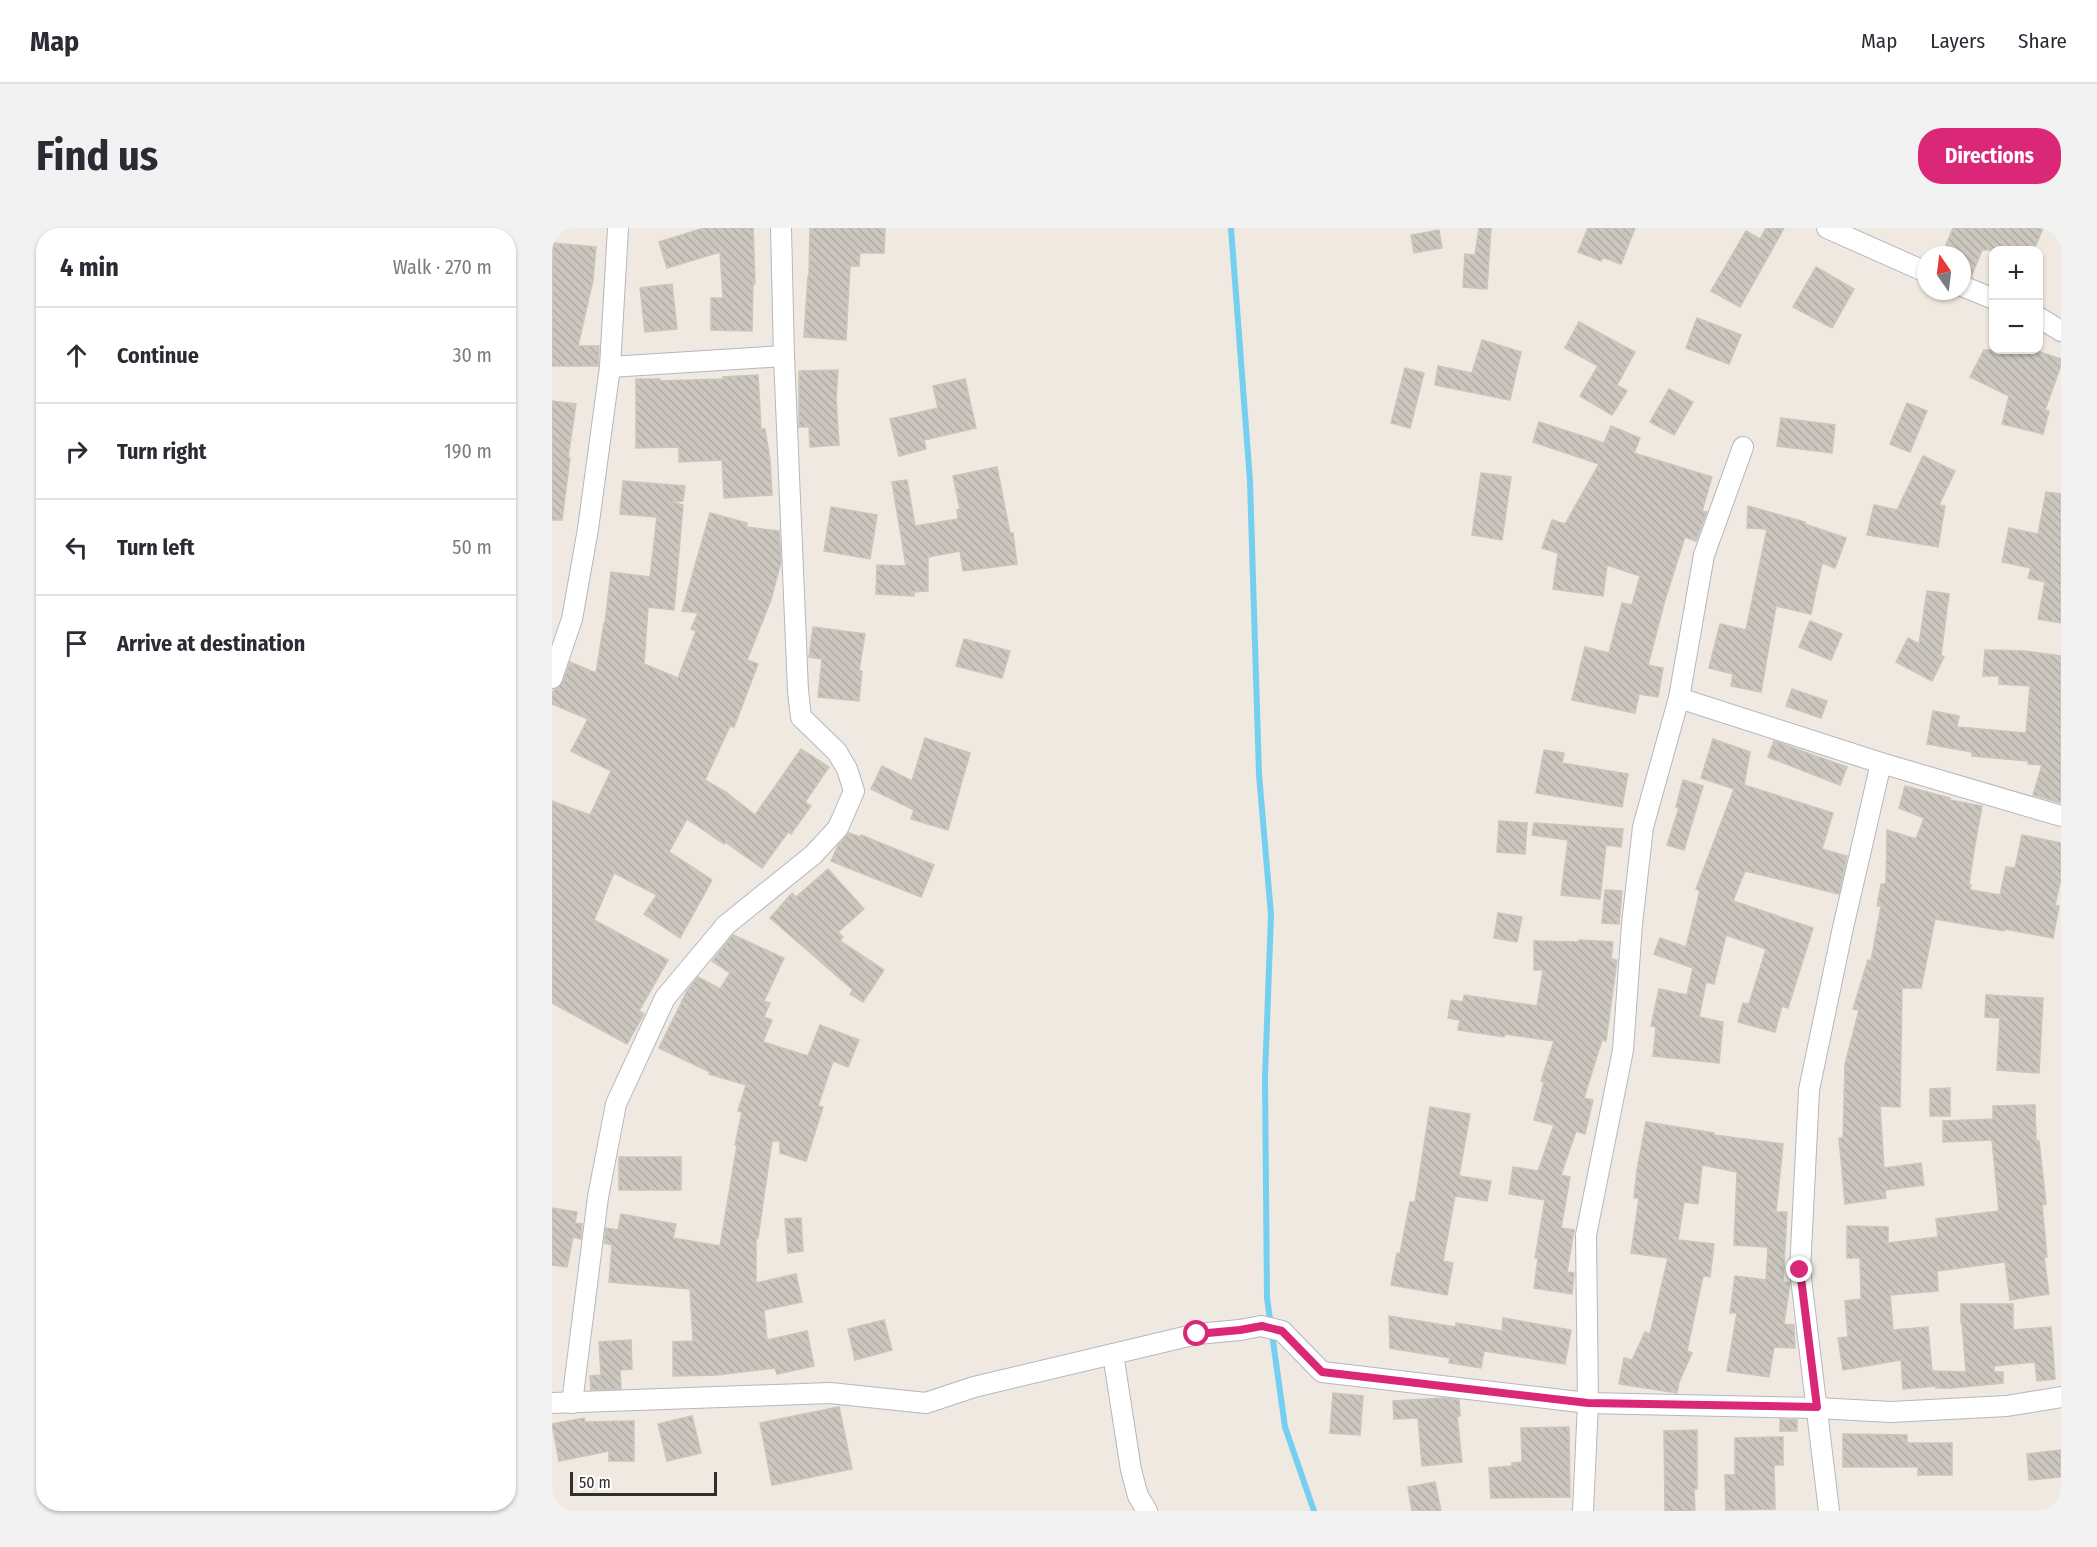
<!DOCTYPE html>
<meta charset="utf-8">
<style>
body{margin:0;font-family:"Fira Sans Condensed",sans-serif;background:#f2f2f3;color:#2b2b33}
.controls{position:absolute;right:18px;top:18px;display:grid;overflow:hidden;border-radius:12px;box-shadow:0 2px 4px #0004}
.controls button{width:54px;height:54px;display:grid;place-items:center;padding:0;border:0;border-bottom:2px solid #e1e1e2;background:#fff;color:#2b2b33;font:30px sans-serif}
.compass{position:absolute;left:1365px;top:18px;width:54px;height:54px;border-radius:50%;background:#fff;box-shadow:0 2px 4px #0004;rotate:346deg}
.scale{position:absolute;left:18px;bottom:15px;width:147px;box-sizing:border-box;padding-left:6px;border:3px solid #2e2e2e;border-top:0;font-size:16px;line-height:21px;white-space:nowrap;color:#2e2e2e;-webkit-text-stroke:4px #fff;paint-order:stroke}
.stop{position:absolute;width:18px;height:18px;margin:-14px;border:4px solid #db2777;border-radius:50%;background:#fff}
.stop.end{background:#db2777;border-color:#fff;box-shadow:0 2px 6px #0008}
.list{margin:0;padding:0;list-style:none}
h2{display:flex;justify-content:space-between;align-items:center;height:78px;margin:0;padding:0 24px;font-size:26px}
h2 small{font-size:20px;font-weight:400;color:#7c7c81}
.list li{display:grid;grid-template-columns:39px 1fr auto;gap:18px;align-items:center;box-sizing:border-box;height:96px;padding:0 24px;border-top:2px solid #e1e1e2}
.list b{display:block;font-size:22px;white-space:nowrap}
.list em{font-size:20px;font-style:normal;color:#7c7c81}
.icon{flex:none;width:33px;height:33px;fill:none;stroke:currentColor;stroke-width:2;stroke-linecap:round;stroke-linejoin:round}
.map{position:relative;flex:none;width:1509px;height:1283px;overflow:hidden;border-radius:24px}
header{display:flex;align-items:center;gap:36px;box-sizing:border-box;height:84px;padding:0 30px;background:#fff;border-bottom:2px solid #e1e1e2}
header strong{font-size:28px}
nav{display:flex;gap:33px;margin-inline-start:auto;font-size:21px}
.intro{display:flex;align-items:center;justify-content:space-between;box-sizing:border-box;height:144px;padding:0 36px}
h1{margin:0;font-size:42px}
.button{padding:15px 27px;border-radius:24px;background:#db2777;color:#fff;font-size:21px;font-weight:700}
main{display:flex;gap:36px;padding:0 36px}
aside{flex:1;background:#fff;border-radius:24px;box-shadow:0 2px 4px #0004}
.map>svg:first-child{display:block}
</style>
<header>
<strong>Map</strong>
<nav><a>Map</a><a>Layers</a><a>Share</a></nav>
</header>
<div class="intro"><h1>Find us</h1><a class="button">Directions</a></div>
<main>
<aside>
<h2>4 min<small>Walk · 270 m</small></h2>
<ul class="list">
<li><svg class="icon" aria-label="ahead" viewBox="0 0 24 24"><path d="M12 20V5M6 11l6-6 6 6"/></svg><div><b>Continue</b></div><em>30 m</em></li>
<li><svg class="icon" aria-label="right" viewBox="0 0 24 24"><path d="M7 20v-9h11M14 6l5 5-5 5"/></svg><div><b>Turn right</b></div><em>190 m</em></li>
<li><svg class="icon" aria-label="left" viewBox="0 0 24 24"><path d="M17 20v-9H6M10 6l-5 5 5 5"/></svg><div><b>Turn left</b></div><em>50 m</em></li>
<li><svg class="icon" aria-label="arrive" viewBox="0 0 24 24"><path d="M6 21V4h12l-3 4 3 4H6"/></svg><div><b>Arrive at destination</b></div></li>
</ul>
</aside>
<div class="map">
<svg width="1509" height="1283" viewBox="0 0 1509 1283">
<defs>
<pattern id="building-back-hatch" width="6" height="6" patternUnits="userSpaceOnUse" patternTransform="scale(1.5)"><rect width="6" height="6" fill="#cbc7bf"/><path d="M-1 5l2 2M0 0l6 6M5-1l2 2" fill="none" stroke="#afaba4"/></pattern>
</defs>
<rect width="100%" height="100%" fill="#efe9e1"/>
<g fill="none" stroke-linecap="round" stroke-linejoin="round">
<path stroke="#75cff0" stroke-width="6" d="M 679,0 L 698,253 L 707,546 L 719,687 L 713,849 L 715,1070 L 733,1199 L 762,1283"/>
</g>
<g fill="url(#building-back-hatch)" stroke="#cbc5ba" stroke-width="1.5">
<path d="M 152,0 L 201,0 L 203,56 L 201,56 L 200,103 L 159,102 L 159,70 L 171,70 L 168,24 L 115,40 L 107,14 Z"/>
<path d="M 258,0 L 333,0 L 332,25 L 308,25 L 307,38 L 298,38 L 294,112 L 252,109 L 256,48 L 257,48 Z"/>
<path d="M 927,0 L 939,0 L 935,61 L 911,59 L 913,26 L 923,27 Z"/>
<path d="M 1036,0 L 1083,0 L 1069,36 L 1050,29 L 1049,33 L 1026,24 Z"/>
<path d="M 1214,0 L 1232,0 L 1188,79 L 1159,63 L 1194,3 L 1208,11 Z"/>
<path d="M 1401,0 L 1491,0 L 1482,22 L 1430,22 L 1419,49 L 1410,46 L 1410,27 L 1390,27 Z"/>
<path d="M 887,2 L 890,20 L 862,25 L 859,7 Z"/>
<path d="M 1,15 L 44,19 L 41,52 L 26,118 L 47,118 L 46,138 L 0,138 Z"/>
<path d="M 1264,39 L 1302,61 L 1280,100 L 1241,79 Z"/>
<path d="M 120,56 L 125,101 L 93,104 L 88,60 Z"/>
<path d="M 1145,90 L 1189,107 L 1177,136 L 1134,120 Z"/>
<path d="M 1027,94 L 1083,124 L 1065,157 L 1075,163 L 1060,187 L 1028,168 L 1046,138 L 1013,120 Z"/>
<path d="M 930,112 L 969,124 L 958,172 L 883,157 L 886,138 L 920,145 Z"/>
<path d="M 1432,122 L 1482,122 L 1509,131 L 1509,137 L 1493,182 L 1497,183 L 1491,206 L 1450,196 L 1457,168 L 1418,149 Z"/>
<path d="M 853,140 L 872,145 L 858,200 L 839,195 Z"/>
<path d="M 286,142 L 284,171 L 287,217 L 258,219 L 257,199 L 247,199 L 247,143 Z"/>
<path d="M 206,147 L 209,201 L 213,201 L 218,232 L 220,267 L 172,270 L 170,232 L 127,234 L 127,219 L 84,220 L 84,151 L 108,151 L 108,153 L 171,151 L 171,149 Z"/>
<path d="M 413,151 L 424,200 L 372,212 L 374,221 L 347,228 L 338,191 L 386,180 L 381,158 Z"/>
<path d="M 1117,161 L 1141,174 L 1122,207 L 1098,194 Z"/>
<path d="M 0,173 L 24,176 L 16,230 L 18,230 L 10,292 L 0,292 Z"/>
<path d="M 1355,175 L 1375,183 L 1358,224 L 1338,216 Z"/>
<path d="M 1229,190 L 1283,197 L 1280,225 L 1225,218 Z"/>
<path d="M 987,194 L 1052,215 L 1059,198 L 1088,210 L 1082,225 L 1160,249 L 1150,283 L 1155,284 L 1144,313 L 1133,309 L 1113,372 L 1096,437 L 1111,440 L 1106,469 L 1087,466 L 1083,485 L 1020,472 L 1033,419 L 1057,425 L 1070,375 L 1080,377 L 1088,348 L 1055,337 L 1051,368 L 1001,361 L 1006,325 L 990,320 L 1000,292 L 1013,296 L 1047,236 L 981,214 Z"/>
<path d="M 1371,228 L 1403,243 L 1387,277 L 1393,278 L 1386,319 L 1315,307 L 1322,277 L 1345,282 Z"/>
<path d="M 445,239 L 458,305 L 461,305 L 465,336 L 411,343 L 408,323 L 376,329 L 376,363 L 362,364 L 362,368 L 324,366 L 325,337 L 354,338 L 340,254 L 355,252 L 363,298 L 406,291 L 405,282 L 408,281 L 401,248 Z"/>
<path d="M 929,245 L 959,249 L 950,312 L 920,307 Z"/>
<path d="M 71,253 L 133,258 L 131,273 L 120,274 L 131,277 L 122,382 L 96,379 L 92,436 L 126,450 L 144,403 L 139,401 L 146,385 L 130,383 L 158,285 L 195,295 L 194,299 L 227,303 L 229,334 L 219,372 L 195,432 L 206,436 L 182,499 L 178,498 L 153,552 L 174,564 L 203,587 L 249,521 L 277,539 L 253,574 L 259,578 L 239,606 L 236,604 L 210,640 L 173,614 L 172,616 L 135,591 L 117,624 L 160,652 L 128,710 L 92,686 L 105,667 L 62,645 L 42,692 L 116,732 L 87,783 L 92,786 L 75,816 L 0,775 L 0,573 L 38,587 L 59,543 L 19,523 L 36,491 L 0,476 L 0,464 L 11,454 L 18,434 L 44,445 L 52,395 L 53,395 L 59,344 L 98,349 L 105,289 L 68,286 Z"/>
<path d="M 1494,264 L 1509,266 L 1509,395 L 1486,391 L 1493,354 L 1476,350 L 1479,340 L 1450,334 L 1457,300 L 1486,306 Z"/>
<path d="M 1196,278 L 1253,294 L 1253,296 L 1294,310 L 1283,340 L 1270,335 L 1259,386 L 1224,378 L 1209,464 L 1179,458 L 1181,446 L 1157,440 L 1168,396 L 1194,402 L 1215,301 L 1195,300 Z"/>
<path d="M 279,279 L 325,287 L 318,331 L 272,323 Z"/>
<path d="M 1375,363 L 1397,366 L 1389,427 L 1392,429 L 1380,453 L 1344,434 L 1356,410 L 1367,416 Z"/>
<path d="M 1258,393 L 1290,406 L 1279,432 L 1247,419 Z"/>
<path d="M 261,399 L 313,406 L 307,443 L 310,443 L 307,473 L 266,469 L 270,431 L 257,429 Z"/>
<path d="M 412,411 L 458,423 L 450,450 L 404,438 Z"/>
<path d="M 1433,422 L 1472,423 L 1509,428 L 1509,575 L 1481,567 L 1490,537 L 1476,536 L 1476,533 L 1420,528 L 1420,524 L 1375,516 L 1381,483 L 1407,488 L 1405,499 L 1474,505 L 1478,458 L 1447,456 L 1447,448 L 1431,448 Z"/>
<path d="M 1240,461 L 1275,473 L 1269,490 L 1234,478 Z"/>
<path d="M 373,510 L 418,525 L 396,602 L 359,591 L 362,582 L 319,561 L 330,538 L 360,553 Z"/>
<path d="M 1161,511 L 1198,524 L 1192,557 L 1281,585 L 1270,621 L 1295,628 L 1287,666 L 1193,643 L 1181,673 L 1261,700 L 1236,780 L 1230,778 L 1223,804 L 1186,794 L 1191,775 L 1197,776 L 1214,721 L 1174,707 L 1162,756 L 1154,754 L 1147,789 L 1171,794 L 1167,835 L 1101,828 L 1104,799 L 1099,798 L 1107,761 L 1135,767 L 1141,740 L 1102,726 L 1108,710 L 1134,719 L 1148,663 L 1144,661 L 1182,561 L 1149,550 Z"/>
<path d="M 1222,513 L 1295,539 L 1288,557 L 1216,529 Z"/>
<path d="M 992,522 L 1012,525 L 1010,535 L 1076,546 L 1070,579 L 984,565 Z"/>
<path d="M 1131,552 L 1151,558 L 1132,622 L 1115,617 L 1127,580 L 1124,579 Z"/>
<path d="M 1353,558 L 1398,570 L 1398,572 L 1430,578 L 1422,622 L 1417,656 L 1419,657 L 1418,662 L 1448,667 L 1454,639 L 1463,640 L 1470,607 L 1509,615 L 1509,651 L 1503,677 L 1507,678 L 1501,710 L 1453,701 L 1452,703 L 1383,691 L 1369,760 L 1350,760 L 1348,879 L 1328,878 L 1332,940 L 1369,935 L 1372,957 L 1333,962 L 1334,970 L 1293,976 L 1287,910 L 1291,910 L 1293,836 L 1307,782 L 1301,781 L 1316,732 L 1319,733 L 1329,678 L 1325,678 L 1329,656 L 1334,656 L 1335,602 L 1364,611 L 1372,590 L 1347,580 Z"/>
<path d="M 947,593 L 975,595 L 973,626 L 945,624 Z"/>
<path d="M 982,595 L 1071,601 L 1069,619 L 1054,617 L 1048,671 L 1009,667 L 1016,612 L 980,607 Z"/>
<path d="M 297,605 L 308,609 L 309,607 L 382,637 L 369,669 L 279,633 L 286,618 Z"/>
<path d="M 276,641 L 312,681 L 286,704 L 291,709 L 288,713 L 332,742 L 311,774 L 298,766 L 301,762 L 218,690 L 240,665 L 244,669 Z"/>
<path d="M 1053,662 L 1070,663 L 1067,696 L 1050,695 Z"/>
<path d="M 946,685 L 970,689 L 965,714 L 942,710 Z"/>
<path d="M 181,707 L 232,730 L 212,773 L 218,775 L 212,789 L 220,792 L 211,814 L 256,828 L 268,797 L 307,812 L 296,839 L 281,833 L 266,878 L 271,879 L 254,933 L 228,925 L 228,913 L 220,913 L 206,1010 L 204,1010 L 204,1055 L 244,1046 L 250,1074 L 212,1082 L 215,1112 L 255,1103 L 262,1138 L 225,1146 L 223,1140 L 165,1147 L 121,1148 L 121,1114 L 141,1113 L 138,1061 L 57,1054 L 60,1017 L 52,1015 L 54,1000 L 66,1002 L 69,986 L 124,996 L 121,1010 L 168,1018 L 185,917 L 183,917 L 190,884 L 186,883 L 194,857 L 157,846 L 158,844 L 107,820 L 135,763 L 146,749 L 168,761 L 178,745 L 160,733 Z"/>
<path d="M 1027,712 L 1061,714 L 1059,731 L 1065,732 L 1054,813 L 1050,812 L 1032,870 L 1041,872 L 1033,906 L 1024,903 L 1009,947 L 1018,949 L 1009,1000 L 1022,1002 L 1015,1044 L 1022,1045 L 1020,1066 L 982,1060 L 986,1030 L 983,1030 L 993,972 L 957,966 L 961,939 L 986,943 L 1002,897 L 982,892 L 992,854 L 989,853 L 1002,813 L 953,806 L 952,809 L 906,802 L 908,792 L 896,790 L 899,772 L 911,774 L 912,767 L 985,778 L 991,742 L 982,742 L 982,713 L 1027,714 Z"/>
<path d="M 1434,767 L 1491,770 L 1487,845 L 1445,842 L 1448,790 L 1433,789 Z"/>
<path d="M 1398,860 L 1398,888 L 1378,888 L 1378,861 Z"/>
<path d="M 1483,877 L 1484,913 L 1487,913 L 1494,976 L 1490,977 L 1495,1029 L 1492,1029 L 1497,1066 L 1458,1072 L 1453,1034 L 1385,1043 L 1386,1063 L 1338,1067 L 1341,1102 L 1376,1099 L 1380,1143 L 1414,1144 L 1410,1095 L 1409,1095 L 1409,1076 L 1461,1076 L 1461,1102 L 1499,1099 L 1503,1151 L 1485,1153 L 1483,1134 L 1442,1138 L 1442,1144 L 1451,1144 L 1451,1155 L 1400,1160 L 1384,1160 L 1384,1158 L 1351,1161 L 1349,1132 L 1291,1142 L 1286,1110 L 1296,1109 L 1293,1073 L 1309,1071 L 1308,1030 L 1295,1030 L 1295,998 L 1336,999 L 1336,1015 L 1386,1009 L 1384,991 L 1447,983 L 1440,912 L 1391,914 L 1391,893 L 1441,891 L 1441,878 Z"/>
<path d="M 878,879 L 918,886 L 907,948 L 939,953 L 935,973 L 903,968 L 891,1033 L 901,1035 L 895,1067 L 839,1057 L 845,1025 L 848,1026 L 858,974 L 863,974 Z"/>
<path d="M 1094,894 L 1162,905 L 1162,907 L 1231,916 L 1224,984 L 1235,984 L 1231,1054 L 1238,1055 L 1232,1096 L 1242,1097 L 1243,1120 L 1222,1119 L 1217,1149 L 1175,1143 L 1185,1085 L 1178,1085 L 1183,1048 L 1214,1052 L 1216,1019 L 1182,1017 L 1185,944 L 1150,937 L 1146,976 L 1132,974 L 1126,1012 L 1162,1016 L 1158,1049 L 1151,1048 L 1135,1123 L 1140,1125 L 1127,1154 L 1125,1165 L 1067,1156 L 1072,1130 L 1080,1132 L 1093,1104 L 1098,1106 L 1116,1030 L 1079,1025 L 1087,970 L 1082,970 L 1085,942 Z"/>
<rect x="67" y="929" width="62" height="33"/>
<path d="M 0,980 L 25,984 L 23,995 L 30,996 L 29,1011 L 21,1009 L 15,1039 L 0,1037 Z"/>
<path d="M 249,990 L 251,1023 L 236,1025 L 233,991 Z"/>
<path d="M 837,1088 L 904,1099 L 904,1095 L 950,1103 L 951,1090 L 1019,1102 L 1013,1136 L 932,1123 L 929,1140 L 897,1135 L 898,1130 L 838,1120 Z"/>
<path d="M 332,1092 L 340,1122 L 303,1132 L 296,1101 Z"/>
<path d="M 79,1112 L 80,1141 L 68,1142 L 69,1161 L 39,1162 L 38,1148 L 49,1147 L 47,1114 Z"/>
<path d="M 781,1165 L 811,1168 L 808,1207 L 778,1205 Z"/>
<path d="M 892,1170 L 907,1172 L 908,1188 L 905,1188 L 910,1234 L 870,1238 L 866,1190 L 842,1191 L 841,1173 Z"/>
<path d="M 287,1179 L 300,1241 L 220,1257 L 208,1195 Z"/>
<path d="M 140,1188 L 149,1225 L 115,1233 L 106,1196 Z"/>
<path d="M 32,1190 L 33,1194 L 82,1193 L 82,1233 L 57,1233 L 57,1223 L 7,1233 L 0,1196 Z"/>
<path d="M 1228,1191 L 1245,1192 L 1245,1203 L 1228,1203 Z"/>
<path d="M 1017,1199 L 1018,1269 L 939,1270 L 937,1240 L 960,1238 L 960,1235 L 970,1234 L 969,1200 Z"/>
<path d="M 1145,1202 L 1145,1261 L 1142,1261 L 1143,1283 L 1113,1283 L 1112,1203 Z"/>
<path d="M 1291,1206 L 1355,1207 L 1355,1215 L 1400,1215 L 1400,1247 L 1366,1247 L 1366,1239 L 1291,1239 Z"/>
<path d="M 1231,1209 L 1231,1237 L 1222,1237 L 1223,1281 L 1174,1282 L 1173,1247 L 1183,1247 L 1183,1210 Z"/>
<path d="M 1509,1222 L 1509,1249 L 1477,1252 L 1475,1226 Z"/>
<path d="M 883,1254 L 889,1283 L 860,1283 L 856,1259 Z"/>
</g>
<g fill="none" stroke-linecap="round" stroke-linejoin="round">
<defs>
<g id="minor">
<path d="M 1275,0 L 1374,44"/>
<path d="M 1410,58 L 1442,71"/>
<path d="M 1486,89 L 1509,103"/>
<path d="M 58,139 L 232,128"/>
<path d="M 0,450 L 20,391 L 36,301 L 58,139 L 66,0"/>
<path d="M 1127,470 L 1329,535 L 1509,588"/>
<path d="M 561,1126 L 579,1242 L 586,1268 L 595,1283"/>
<path d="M 0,1175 L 278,1165 L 374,1175 L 422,1159 L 645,1106 L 688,1102 L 709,1098 L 730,1103 L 770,1144 L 1036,1175 L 1265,1180 L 1339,1184 L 1455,1178 L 1509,1169"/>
<path d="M 20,1175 L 46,969 L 64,876 L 113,770 L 174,697 L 261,627 L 286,600 L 302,563 L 295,541 L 285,524 L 249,489 L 246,463 L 232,128 L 229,0"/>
<path d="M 1031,1283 L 1036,1175 L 1034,1007 L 1071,822 L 1080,696 L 1091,599 L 1127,470 L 1152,327 L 1191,219"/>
<path d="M 1277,1283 L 1248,1042 L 1257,862 L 1290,704 L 1329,535"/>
</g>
</defs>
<use href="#minor" stroke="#b4b7c1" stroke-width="22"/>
<use href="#minor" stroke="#fff" stroke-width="20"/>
</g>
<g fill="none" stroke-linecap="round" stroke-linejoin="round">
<path stroke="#db2777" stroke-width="8" d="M 645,1106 L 688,1102 L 710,1098 L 730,1103 L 770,1144 L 1036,1175 L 1265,1179 L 1248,1042"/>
</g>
</svg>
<div class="controls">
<button>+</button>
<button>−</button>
</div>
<svg class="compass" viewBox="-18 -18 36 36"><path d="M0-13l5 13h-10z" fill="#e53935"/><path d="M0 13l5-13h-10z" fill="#7c7c81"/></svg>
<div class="scale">50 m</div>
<div class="stop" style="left:645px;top:1106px"></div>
<div class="stop end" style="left:1248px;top:1042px"></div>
</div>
</main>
